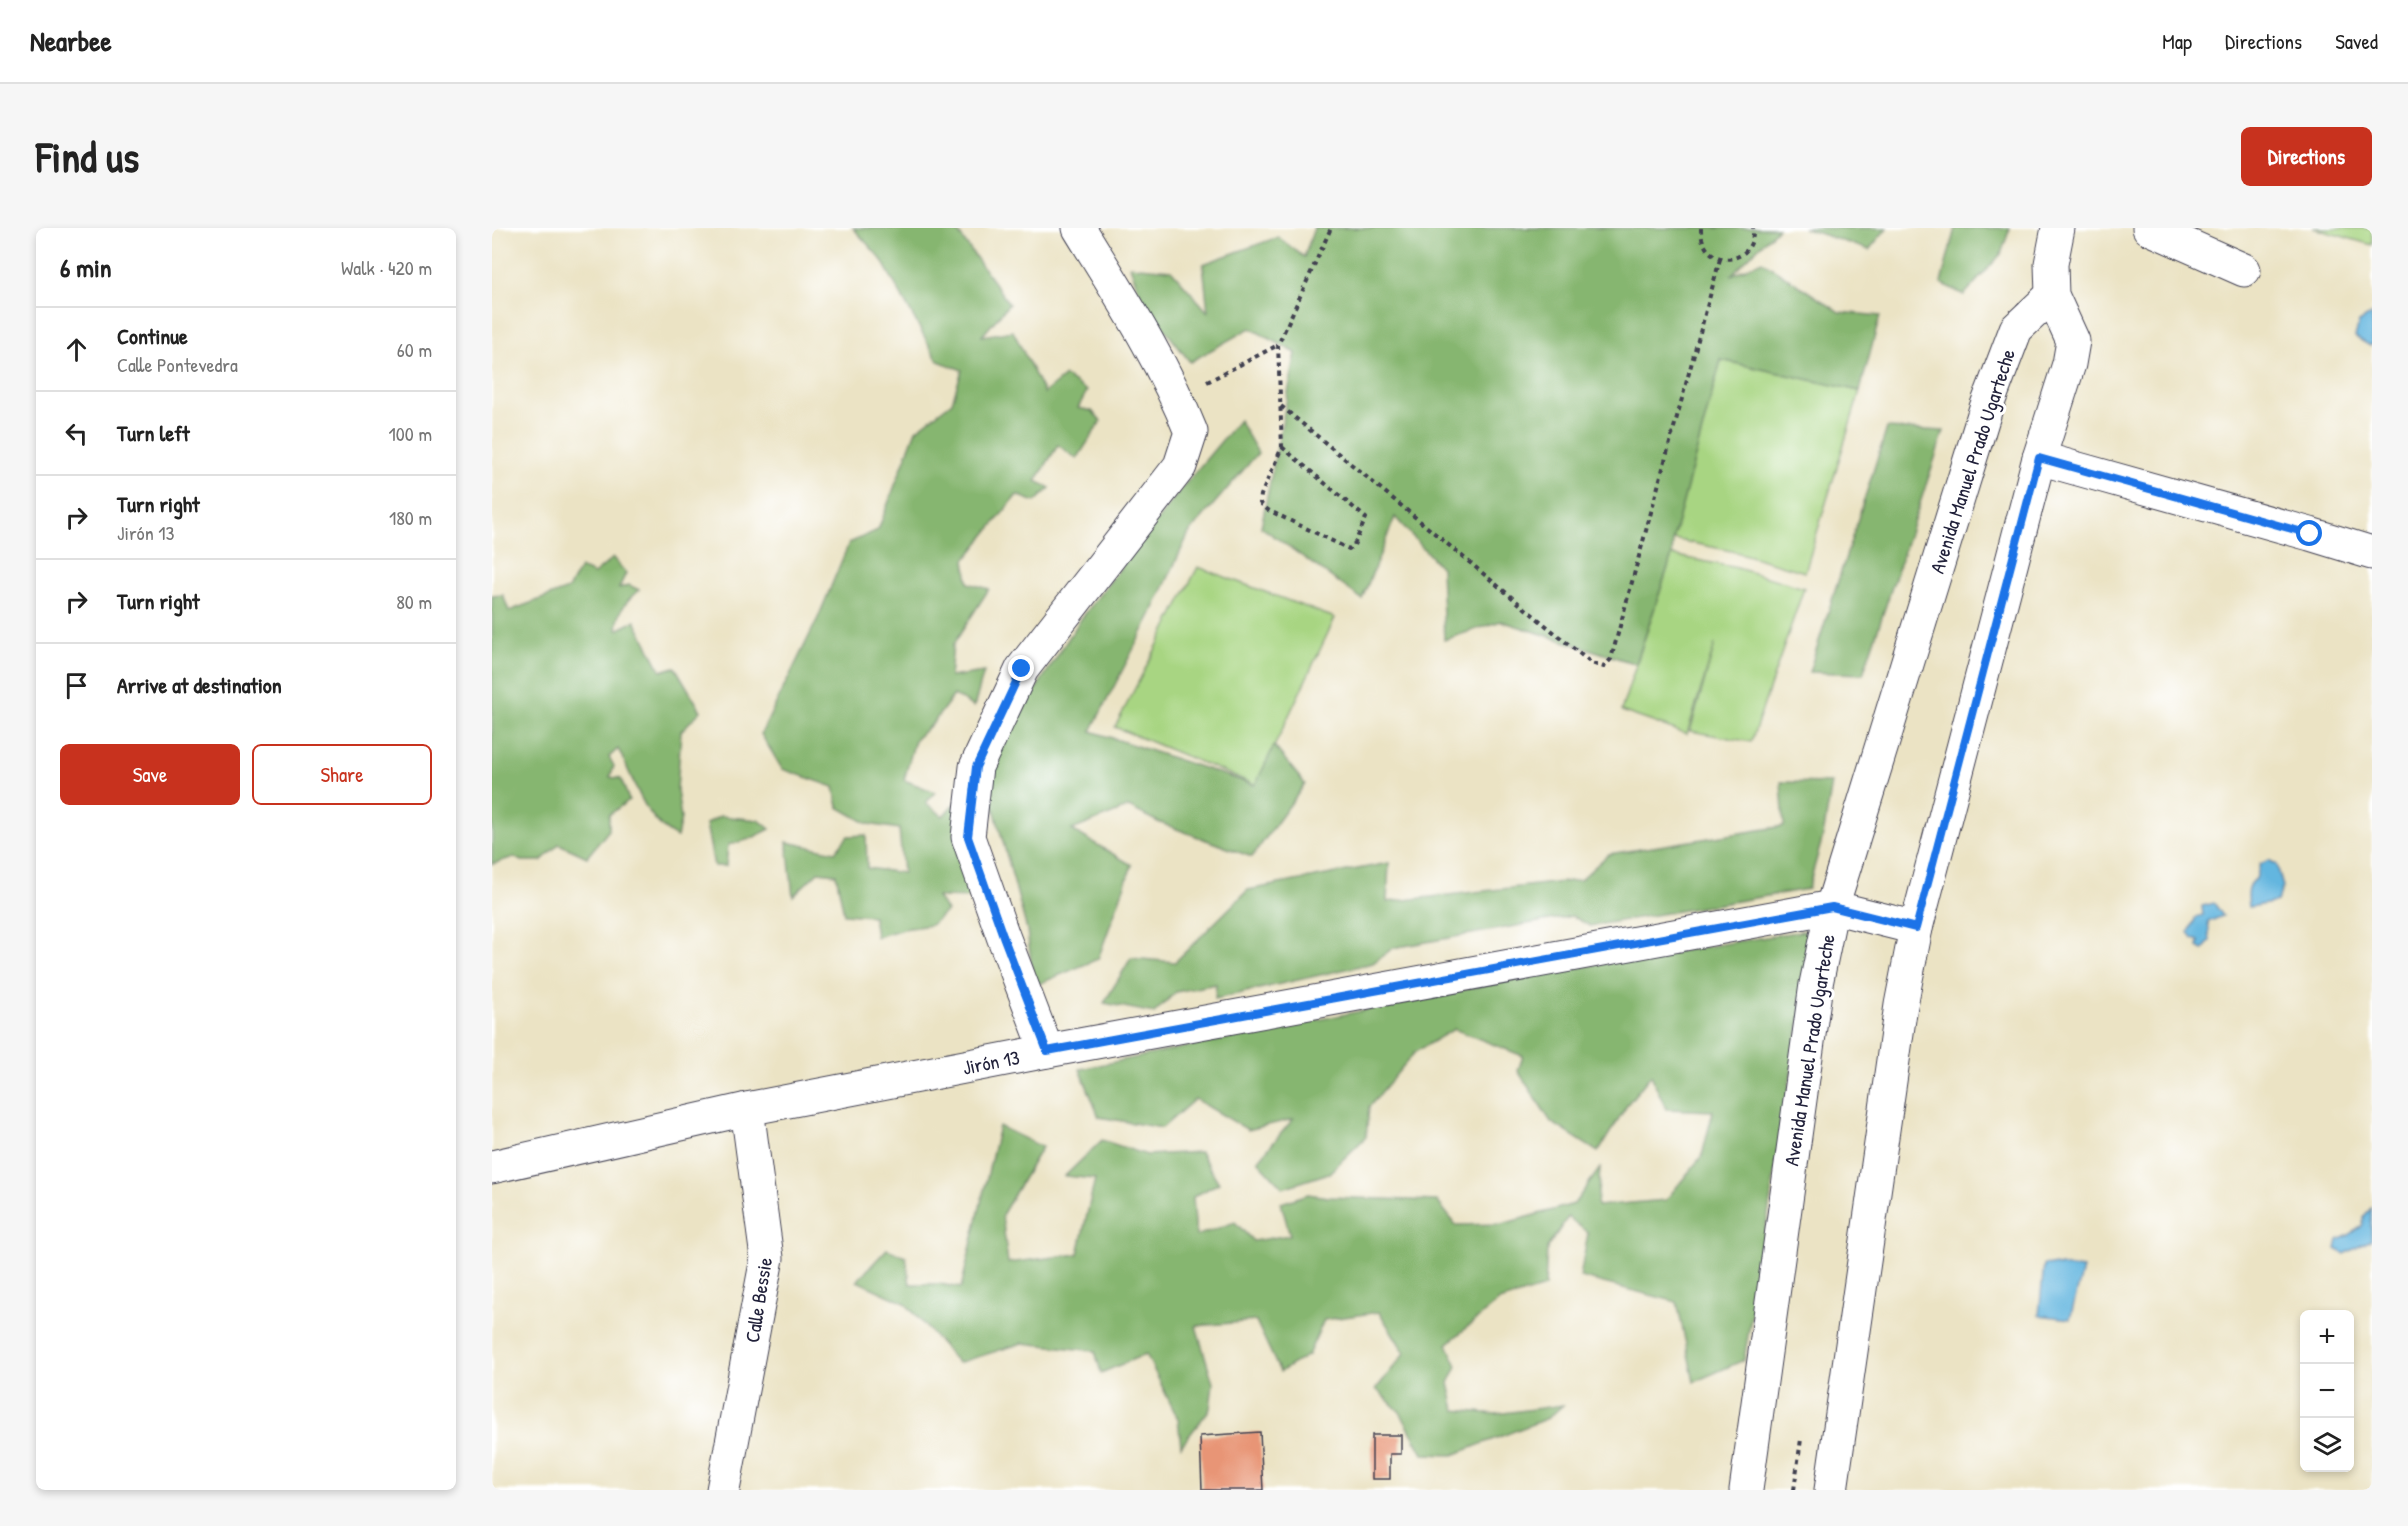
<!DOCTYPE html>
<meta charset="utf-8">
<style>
body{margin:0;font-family:"Patrick Hand",sans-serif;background:#f6f6f6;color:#222}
.controls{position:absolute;right:18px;bottom:18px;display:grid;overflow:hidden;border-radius:9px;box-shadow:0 3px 9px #0003}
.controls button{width:54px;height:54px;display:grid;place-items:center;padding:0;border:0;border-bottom:2px solid #e0e0e0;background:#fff;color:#222;font:30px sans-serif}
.stop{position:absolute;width:18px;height:18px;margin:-14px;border:4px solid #1a73e8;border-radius:50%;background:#fff}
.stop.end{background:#1a73e8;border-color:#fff;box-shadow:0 2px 6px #0008}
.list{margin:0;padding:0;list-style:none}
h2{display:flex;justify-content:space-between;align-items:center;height:78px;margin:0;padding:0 24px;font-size:26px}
h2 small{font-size:20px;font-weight:400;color:#767676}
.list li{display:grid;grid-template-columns:39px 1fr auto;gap:18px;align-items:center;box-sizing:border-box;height:84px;padding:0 24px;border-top:2px solid #e0e0e0}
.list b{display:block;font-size:22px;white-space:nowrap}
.list p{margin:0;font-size:20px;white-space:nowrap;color:#767676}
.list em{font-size:20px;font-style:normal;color:#767676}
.actions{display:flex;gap:12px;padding:18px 24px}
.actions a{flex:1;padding:14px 0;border:2px solid #c8321e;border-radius:9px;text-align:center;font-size:21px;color:#c8321e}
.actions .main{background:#c8321e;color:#fff}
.icon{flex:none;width:33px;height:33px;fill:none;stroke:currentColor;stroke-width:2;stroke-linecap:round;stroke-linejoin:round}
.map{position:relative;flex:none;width:1880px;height:1262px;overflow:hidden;border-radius:9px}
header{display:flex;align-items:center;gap:36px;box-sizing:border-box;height:84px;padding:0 30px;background:#fff;border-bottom:2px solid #e0e0e0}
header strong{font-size:28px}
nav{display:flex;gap:33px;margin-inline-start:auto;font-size:21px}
.intro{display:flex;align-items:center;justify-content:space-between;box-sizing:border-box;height:144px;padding:0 36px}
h1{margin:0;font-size:42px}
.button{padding:15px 27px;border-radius:9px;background:#c8321e;color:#fff;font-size:21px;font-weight:700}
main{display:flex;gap:36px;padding:0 36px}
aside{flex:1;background:#fff;border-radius:9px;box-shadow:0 3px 9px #0003}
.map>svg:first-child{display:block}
</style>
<header>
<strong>Nearbee</strong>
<nav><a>Map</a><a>Directions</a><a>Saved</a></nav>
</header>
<div class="intro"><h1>Find us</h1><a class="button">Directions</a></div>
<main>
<aside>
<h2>6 min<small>Walk · 420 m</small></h2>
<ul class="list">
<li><svg class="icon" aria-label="ahead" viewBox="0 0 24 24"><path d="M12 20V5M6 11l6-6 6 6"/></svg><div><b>Continue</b><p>Calle Pontevedra</p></div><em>60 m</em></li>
<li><svg class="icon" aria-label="left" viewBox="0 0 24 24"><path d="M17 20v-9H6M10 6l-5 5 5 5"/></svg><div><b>Turn left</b></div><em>100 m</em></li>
<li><svg class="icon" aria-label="right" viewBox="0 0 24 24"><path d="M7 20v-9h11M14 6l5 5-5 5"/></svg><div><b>Turn right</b><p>Jirón 13</p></div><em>180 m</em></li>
<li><svg class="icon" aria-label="right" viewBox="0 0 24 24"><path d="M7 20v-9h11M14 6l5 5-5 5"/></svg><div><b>Turn right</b></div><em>80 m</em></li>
<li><svg class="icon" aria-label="arrive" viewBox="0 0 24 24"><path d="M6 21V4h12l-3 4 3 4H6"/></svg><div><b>Arrive at destination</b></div></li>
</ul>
<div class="actions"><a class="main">Save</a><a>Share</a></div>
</aside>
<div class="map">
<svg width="1880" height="1262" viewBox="0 0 1880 1262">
<rect width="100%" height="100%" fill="#fff"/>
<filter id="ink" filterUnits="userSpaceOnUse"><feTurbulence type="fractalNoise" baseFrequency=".0167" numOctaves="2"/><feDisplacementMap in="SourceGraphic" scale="12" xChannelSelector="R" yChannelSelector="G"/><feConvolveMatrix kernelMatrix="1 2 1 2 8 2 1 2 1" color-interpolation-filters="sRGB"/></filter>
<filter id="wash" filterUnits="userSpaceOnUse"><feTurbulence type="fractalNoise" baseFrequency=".008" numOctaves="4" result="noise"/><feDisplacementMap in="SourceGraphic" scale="24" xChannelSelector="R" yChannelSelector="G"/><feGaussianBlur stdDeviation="1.35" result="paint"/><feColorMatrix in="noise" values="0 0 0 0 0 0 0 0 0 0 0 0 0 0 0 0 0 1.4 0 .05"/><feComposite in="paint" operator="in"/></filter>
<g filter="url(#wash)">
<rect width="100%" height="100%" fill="#ebe3c4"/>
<g fill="#a8d582" stroke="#657c5e" stroke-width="1.5">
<path d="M 1821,0 L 1880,0 L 1880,17 Z"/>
<path d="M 1229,132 L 1368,163 L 1313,344 L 1244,324 L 1181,311 Z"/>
<path d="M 1180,327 L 1245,340 L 1312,360 L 1259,514 L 1198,503 L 1223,416 L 1195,506 L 1129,483 Z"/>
<path d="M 706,339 L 843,390 L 764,557 L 623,499 Z"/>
</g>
<g fill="#86b670" stroke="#546c56" stroke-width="1.5">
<path d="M 361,0 L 463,0 L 517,76 L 490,108 L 521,103 L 552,165 L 573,148 L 595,163 L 586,180 L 600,183 L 609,193 L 585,231 L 566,217 L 544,253 L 558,260 L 543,274 L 525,267 L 473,332 L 476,355 L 497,361 L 461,417 L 458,449 L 492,444 L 482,479 L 462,467 L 441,495 L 423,512 L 412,552 L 443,564 L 434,575 L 451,588 L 467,570 L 485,670 L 445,669 L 455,683 L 439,697 L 411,701 L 384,709 L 381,688 L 352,686 L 344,646 L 326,644 L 301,668 L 295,614 L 343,624 L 356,608 L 374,607 L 375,640 L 411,645 L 407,601 L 376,596 L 346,579 L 342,559 L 290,541 L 269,506 L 326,390 L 357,315 L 386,302 L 424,202 L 460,174 L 470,142 L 446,133 L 389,31 Z"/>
<path d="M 822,0 L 1286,0 L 1239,47 L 1270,33 L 1347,84 L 1388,88 L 1368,163 L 1229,132 L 1181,311 L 1180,327 L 1144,436 L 1009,393 L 952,412 L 949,340 L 903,289 L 870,371 L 769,299 L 804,125 L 758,100 L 698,134 L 650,72 L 638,38 L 679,42 L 716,84 L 711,36 L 786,9 L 812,29 Z"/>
<path d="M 1311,0 L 1395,0 L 1377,22 Z"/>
<path d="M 1463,0 L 1518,0 L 1509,26 L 1472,67 L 1449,55 Z"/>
<path d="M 747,192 L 766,225 L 697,305 L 659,387 L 599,503 L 763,557 L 782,518 L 813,556 L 760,629 L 666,594 L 637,579 L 580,602 L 640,637 L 606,731 L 542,758 L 535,702 L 495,555 L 504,523 L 589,391 L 690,260 Z"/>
<path d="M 1395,200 L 1452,203 L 1371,446 L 1317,444 Z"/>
<path d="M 121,330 L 134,345 L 127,360 L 137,357 L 147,362 C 133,373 126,384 125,402 L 143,393 L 169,443 L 183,439 L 209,483 L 189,503 L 185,562 L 189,590 L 185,609 C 151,592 143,552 126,521 L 117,529 L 122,538 L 118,549 L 129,551 L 137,572 L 117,587 L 117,602 L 95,629 L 67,616 L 49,633 L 29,633 L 22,629 L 0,636 L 0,368 L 11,367 L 17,383 L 76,361 L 88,340 L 102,346 Z"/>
<path d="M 1289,554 L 1340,555 L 1331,608 L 1316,661 L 1098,698 L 1080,688 L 901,720 L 881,735 L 723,771 L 724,756 L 684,764 L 662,785 L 612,775 L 639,730 L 683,734 L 756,662 L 897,635 L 895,674 L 1088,652 L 1117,626 L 1292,598 Z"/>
<path d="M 228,588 L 267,592 L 278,601 L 258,611 L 236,617 L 234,638 L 222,638 L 214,596 Z"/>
<path d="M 1323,701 L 1252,1132 L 1202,1154 L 1185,1074 L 1088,1049 L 1096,1005 L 1076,989 L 1055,1020 L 1053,1059 L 1007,1073 L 955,1116 L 965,1138 L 957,1155 L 963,1182 L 1004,1186 L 1071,1177 L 1056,1190 L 961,1227 L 931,1226 L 908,1184 L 884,1161 L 913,1125 L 887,1084 L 832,1092 L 816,1127 L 788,1144 L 764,1093 L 704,1098 L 721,1155 L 718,1181 L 689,1218 L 686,1191 L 654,1126 L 609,1145 L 603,1123 L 531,1115 L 466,1135 L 413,1075 L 365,1053 L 395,1021 L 414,1029 L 418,1056 L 448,1056 L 469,1060 L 507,898 L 550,919 L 510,987 L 516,1035 L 586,1026 L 603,951 L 573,948 L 610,912 L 655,927 L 708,924 L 727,955 L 701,969 L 704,1008 L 743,994 L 761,1013 L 798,1007 L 789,975 L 816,966 L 836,969 L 945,973 L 964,997 L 1010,996 L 1082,976 L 1108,940 L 1105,978 L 1174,972 L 1210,928 L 1221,883 L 1174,881 L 1159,847 L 1137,874 L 1106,924 L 1059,894 L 1026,843 L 1031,828 L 962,801 L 923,824 L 877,879 L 874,909 L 837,945 L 791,960 L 766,933 L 801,891 L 756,902 L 703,871 L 670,900 L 607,889 L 588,841 L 1052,745 Z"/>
</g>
<g fill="#63b6df" stroke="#426c8d" stroke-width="1.5">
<path d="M 1880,86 L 1880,117 L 1878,118 L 1863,109 L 1867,94 Z"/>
<path d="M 1777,632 L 1785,637 L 1791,659 L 1785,674 L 1757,679 C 1756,668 1754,657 1764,651 L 1768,636 Z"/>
<path d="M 1722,675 L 1731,688 L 1716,694 L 1718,713 L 1711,722 L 1706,719 L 1707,713 L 1701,711 L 1697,704 L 1704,689 L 1711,687 L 1710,678 Z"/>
<path d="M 1879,980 L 1879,1012 L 1853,1026 L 1844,1021 L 1846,1012 L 1857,1007 L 1870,998 L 1872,988 Z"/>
<path d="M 1552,1036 L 1591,1041 L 1578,1091 L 1547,1087 Z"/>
</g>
<g id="blocks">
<g fill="#e89576">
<path d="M 768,1204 L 771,1262 L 710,1262 L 708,1208 Z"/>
<path d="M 880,1207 L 909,1207 L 909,1226 L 898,1226 L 898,1251 L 880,1251 Z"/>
</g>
</g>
</g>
<g filter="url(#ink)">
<use href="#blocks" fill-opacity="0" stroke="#403f50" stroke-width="1.5"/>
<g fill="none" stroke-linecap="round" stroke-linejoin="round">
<defs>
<g id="minor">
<path d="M 1657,0 L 1752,42"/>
<path d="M 1547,230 L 1818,306 L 1880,325"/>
<path d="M 555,823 L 511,708 L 476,609 L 484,539 L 530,441 L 688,238 L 699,204 C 670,131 628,67 587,0"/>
<path d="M 0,939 L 255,881 L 555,823 L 1340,679 L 1424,700"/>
<path d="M 231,1262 L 275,1030 L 255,881"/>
<path d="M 1254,1262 L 1324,756 L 1340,679 L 1494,180 L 1524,101 L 1560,67"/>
<path d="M 1339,1262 L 1409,777 L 1424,700 L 1547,230 L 1577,136 L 1581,113 L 1560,67 L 1559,36 L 1566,0"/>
</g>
</defs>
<use href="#minor" stroke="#403f50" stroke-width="35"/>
<g stroke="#403f50" stroke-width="4" stroke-dasharray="4.5 4.5" stroke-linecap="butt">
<path d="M 1209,0 C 1208,42 1264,40 1261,0"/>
<path d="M 715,154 L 786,117"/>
<path d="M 789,178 L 1099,435 L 1112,439 L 1119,431 L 1228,31"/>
<path d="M 790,219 L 874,290 L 862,317 L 857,321 L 776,282 L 768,275 L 769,267 L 790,219 L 786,117 L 839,0"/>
<path d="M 1302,1262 L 1309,1211"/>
</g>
<use href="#minor" stroke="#fff" stroke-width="33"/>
</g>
</g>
<g fill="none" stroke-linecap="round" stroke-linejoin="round" filter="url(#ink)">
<path stroke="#1a73e8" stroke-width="8" d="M 530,441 L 484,539 L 476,609 L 511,708 L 555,823 L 1340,679 L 1424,700 L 1547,230 L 1818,306"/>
</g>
<g text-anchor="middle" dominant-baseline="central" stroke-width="6" stroke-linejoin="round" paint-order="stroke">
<g font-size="20" fill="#22223b" stroke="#fff">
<text transform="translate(1480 233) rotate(-72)">Avenida Manuel Prado Ugarteche</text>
<text transform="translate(1317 822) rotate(-81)">Avenida Manuel Prado Ugarteche</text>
<text transform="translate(499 834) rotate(-11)">Jirón 13</text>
<text transform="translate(266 1072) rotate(-81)">Calle Bessie</text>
</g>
</g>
</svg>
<div class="controls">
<button>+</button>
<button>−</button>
<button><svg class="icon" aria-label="layers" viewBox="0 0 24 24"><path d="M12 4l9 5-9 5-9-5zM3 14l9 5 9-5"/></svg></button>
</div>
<div class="stop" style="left:1818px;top:306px"></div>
<div class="stop end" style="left:530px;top:441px"></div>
</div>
</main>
